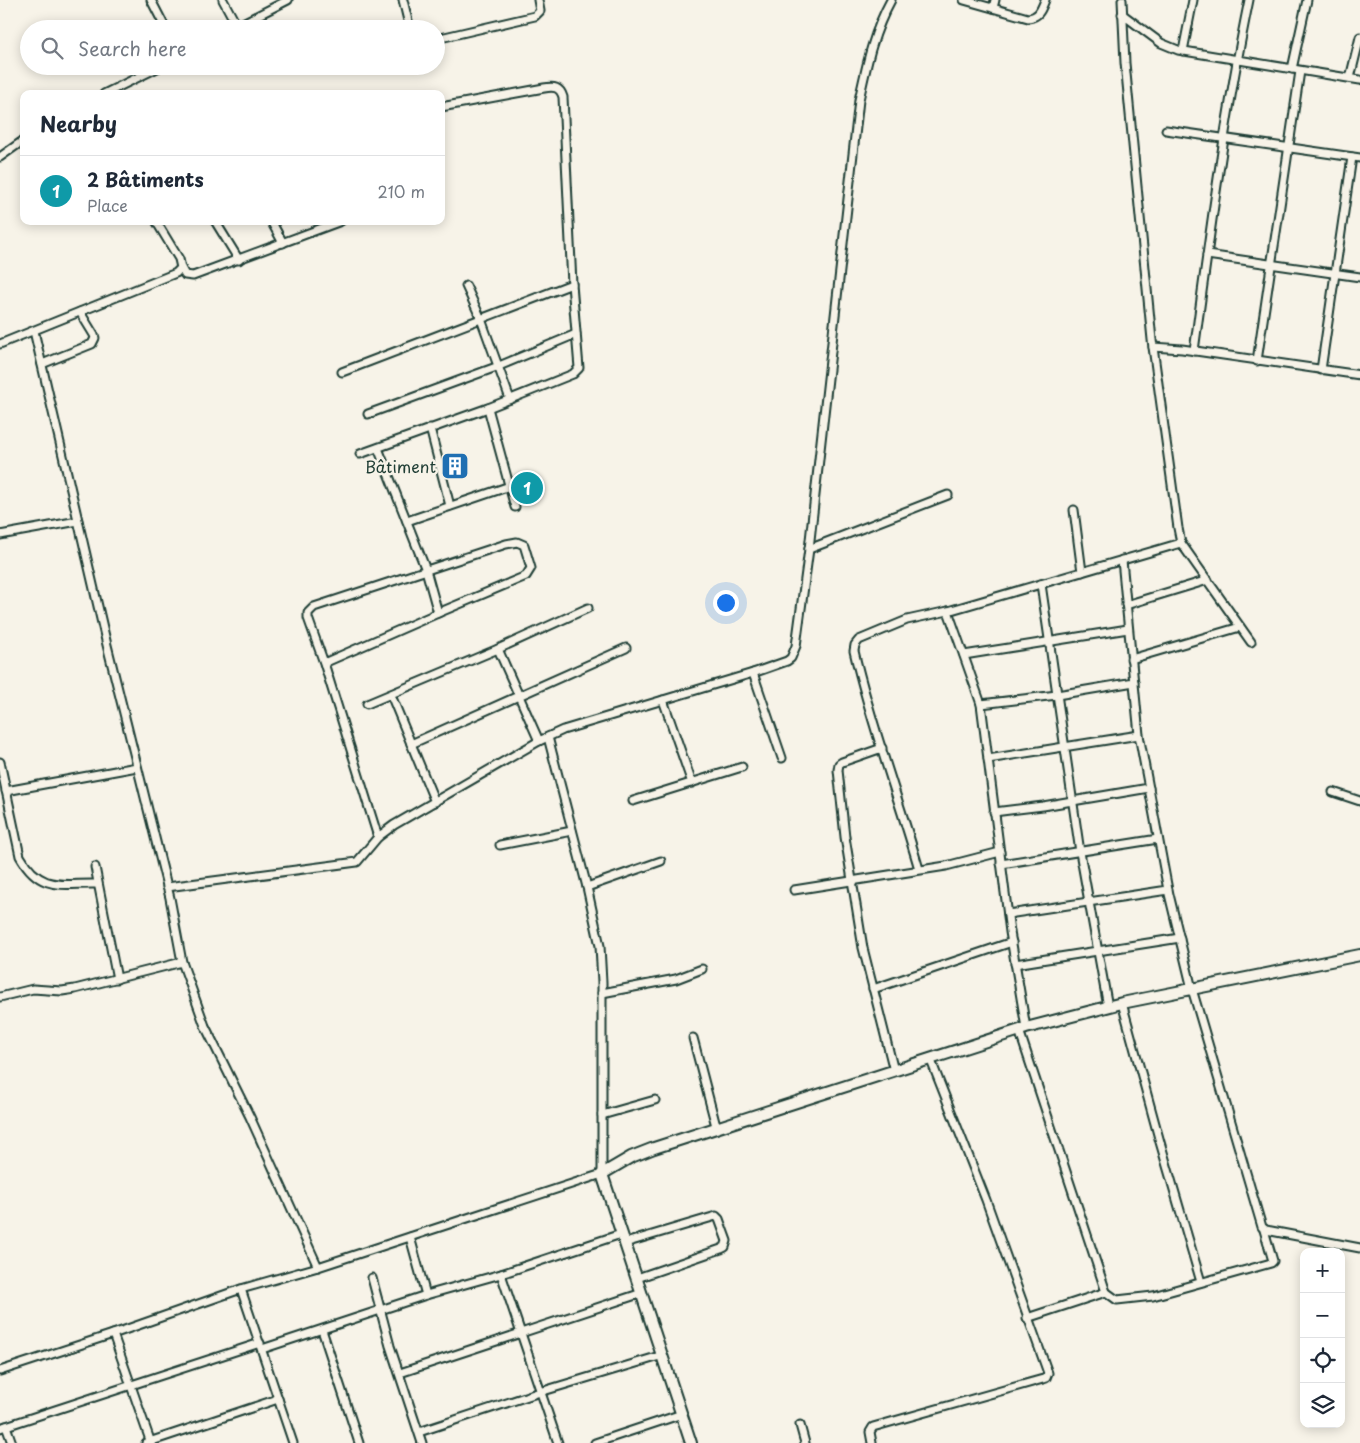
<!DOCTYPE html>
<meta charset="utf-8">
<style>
body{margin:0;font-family:"Playpen Sans",sans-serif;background:#f6f6f7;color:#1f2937}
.controls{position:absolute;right:15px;bottom:15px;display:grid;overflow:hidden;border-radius:10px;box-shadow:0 2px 12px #0003}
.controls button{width:45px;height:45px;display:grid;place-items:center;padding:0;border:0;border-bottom:1px solid #e0e1e3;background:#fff;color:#1f2937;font:25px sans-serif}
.you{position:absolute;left:725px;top:602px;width:18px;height:18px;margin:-12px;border:4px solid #fff;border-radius:50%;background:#1a73e8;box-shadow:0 0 0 8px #1a73e833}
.badge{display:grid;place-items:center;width:32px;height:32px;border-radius:50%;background:#ea580c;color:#fff;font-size:16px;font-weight:700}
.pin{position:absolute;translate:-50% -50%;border:2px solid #fff;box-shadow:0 1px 5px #0006}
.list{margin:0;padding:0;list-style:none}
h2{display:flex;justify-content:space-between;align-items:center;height:65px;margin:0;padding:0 20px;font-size:21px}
h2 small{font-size:16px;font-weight:400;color:#747a83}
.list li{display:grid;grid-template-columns:32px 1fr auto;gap:15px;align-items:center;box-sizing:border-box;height:70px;padding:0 20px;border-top:1px solid #e0e1e3}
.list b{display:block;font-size:19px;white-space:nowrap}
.list p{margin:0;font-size:16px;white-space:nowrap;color:#747a83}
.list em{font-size:16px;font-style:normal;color:#747a83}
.icon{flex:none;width:28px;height:28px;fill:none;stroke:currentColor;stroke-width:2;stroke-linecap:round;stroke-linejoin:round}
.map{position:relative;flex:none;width:1360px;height:1443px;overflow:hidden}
.search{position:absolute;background:#fff;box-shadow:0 2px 12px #0003;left:20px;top:20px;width:425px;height:55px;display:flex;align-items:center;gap:12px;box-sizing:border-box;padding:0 18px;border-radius:28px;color:#747a83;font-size:19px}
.panel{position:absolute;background:#fff;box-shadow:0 2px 12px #0003;left:20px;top:90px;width:425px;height:135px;border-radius:10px}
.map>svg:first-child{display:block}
</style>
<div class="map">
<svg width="1360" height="1443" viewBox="0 0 1360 1443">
<rect width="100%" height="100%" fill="#f7f3e8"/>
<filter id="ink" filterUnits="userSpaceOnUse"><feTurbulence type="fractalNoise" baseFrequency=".02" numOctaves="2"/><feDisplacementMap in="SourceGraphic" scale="10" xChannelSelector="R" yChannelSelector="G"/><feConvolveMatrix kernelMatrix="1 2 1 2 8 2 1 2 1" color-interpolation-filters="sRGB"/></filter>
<g filter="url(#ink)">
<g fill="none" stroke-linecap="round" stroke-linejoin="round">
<defs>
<g id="street">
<path d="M 151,0 L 166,29"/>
<path d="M 223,0 L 237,26"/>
<path d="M 403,0 L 410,29"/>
<path d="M 964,0 L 1028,18 C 1039,17 1041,10 1045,0"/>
<path d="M 1122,0 L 1125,63 L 1152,340 L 1178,528 L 1181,543 L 1251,642"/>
<path d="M 993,8 L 995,0"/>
<path d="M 1122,14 L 1161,43 L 1178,50 L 1360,80"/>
<path d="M 231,29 L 288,0"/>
<path d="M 436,39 L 535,16 L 540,11 L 538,0"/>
<path d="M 1183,51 L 1193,0"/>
<path d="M 1292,69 L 1307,0"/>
<path d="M 1350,78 L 1360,37"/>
<path d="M 104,94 L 161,66"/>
<path d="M 1166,130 L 1360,158"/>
<path d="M 0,157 L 24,140"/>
<path d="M 215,221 L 239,260"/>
<path d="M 271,221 L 283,243"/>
<path d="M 1207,255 L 1360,277"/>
<path d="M 181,268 L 185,275 L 193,276 L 341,221"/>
<path d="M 466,286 L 481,319 L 510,399"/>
<path d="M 34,331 L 107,645 L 170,898 L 182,962 L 205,1026 L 250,1117 L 318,1267"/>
<path d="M 0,344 L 176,273 L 181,268 L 179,259 L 156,221"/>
<path d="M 1153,347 L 1182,349 L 1360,375"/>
<path d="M 1194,351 C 1210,233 1225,116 1249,0"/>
<path d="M 1257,361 L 1300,71"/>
<path d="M 42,364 L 92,344 L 95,338 L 94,335 L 80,312"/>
<path d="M 1321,370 L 1352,157"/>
<path d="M 342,372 L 572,284"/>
<path d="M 488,408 L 515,507"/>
<path d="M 368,414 L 499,366 L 576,334"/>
<path d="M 430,428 L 450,506"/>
<path d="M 378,448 L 426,570 L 438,613"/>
<path d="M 360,454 L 488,408 L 573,374 L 579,368 L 572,284 L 563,97 C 560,87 554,86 544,88 L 441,107"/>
<path d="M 1074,510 L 1082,572"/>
<path d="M 407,521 L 510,486"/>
<path d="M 0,535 L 78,521"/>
<path d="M 809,549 L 948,495"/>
<path d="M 1122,560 L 1139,735 L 1168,890 L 1192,989 L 1262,1227 L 1266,1230 L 1360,1248"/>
<path d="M 1041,584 L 1080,852 L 1108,1007"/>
<path d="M 1126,605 L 1208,580"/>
<path d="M 948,611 L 981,704 L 1010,932 L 1026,1028"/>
<path d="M 498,649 L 539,741"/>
<path d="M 964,655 L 1128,629"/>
<path d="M 1131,659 L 1240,627"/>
<path d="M 324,663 L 438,613 L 526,576 L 531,568 L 524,545 L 517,542 L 506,544 L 314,607 L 308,613 L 308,618 L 324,663 L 378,837"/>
<path d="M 753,673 L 782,758"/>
<path d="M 391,695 L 435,802"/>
<path d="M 663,700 L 692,783"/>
<path d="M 367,704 L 498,649 L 588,608"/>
<path d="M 981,704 L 1057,695 L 1134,682"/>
<path d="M 411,744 L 626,648"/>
<path d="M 882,748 L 842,762 L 839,764 L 838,770 L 845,837 L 863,948 L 894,1071"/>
<path d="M 988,759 L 1139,735"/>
<path d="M 0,762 L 20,856 C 41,893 63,883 97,884"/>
<path d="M 6,791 L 137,767"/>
<path d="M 1333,792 L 1360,801"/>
<path d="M 633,801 L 742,767"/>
<path d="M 994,812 L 1043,806 L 1149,788"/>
<path d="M 500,845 L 572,831"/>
<path d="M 1001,864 L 1158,839"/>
<path d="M 95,867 L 117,979"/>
<path d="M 919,869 C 898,796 871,725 854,651 L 855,645 L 859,640 L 907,620 L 948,611 L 1181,543"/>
<path d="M 167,887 L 357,862 L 378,837 L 394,825 L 539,741 L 563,730 L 753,673 L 787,661 L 791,658 L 796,646 L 809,549 L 859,100 C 867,63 873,33 891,0"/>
<path d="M 587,887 L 661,861"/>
<path d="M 794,890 L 946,866 L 1000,852"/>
<path d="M 1008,914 L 1168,890"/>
<path d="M 1015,964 L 1180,938"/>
<path d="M 873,989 L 1012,942"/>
<path d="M 602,993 L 676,979 L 702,969"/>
<path d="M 0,997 L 33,989 L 62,991 L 75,989 L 182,962"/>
<path d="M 1122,1003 L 1160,1142 L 1201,1282"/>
<path d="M 1019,1030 L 1106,1292"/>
<path d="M 693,1038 L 716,1126"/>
<path d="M 602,1115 L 655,1100"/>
<path d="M 410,1237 L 426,1295"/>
<path d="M 625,1243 L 716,1216 L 719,1219 L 727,1241 L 725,1247 L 721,1249 L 637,1278"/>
<path d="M 501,1274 L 558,1443"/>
<path d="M 372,1278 L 390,1346 L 422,1443"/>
<path d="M 241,1289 L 293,1443"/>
<path d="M 1027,1318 L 1106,1292 L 1117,1300 L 1153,1296 L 1271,1263 L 1273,1261 L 1264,1230"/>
<path d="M 322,1330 L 359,1443"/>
<path d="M 113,1334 L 151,1443"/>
<path d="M 262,1349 L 426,1295 L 501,1274 L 621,1234"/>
<path d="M 0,1371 L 113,1334 L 241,1289 L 318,1267 L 602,1174 L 602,982 L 600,946 L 587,887 L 548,737"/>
<path d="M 400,1373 L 642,1293"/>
<path d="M 800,1425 L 805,1443"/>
<path d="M 6,1426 L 12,1443"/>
<path d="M 0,1428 L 260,1343"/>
<path d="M 419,1432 L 540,1392 L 663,1355"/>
<path d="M 146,1443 L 278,1399"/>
<path d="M 595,1443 L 682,1414"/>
<path d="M 872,1443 L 870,1432 L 873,1427 L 1043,1379 L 1046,1378 L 1048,1373 L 986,1200 L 930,1058"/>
</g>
<path id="secondary" d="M 691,1443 L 602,1174 L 631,1157 L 654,1148 L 1026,1028 L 1122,1003 L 1360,955"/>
</defs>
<use href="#street" stroke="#1f3d34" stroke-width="11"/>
<use href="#secondary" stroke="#1f3d34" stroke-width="14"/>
<use href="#street" stroke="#f7f3e8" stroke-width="7"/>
<use href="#secondary" stroke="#f7f3e8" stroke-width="10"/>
</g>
</g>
<defs>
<symbol id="building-square" viewBox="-11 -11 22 22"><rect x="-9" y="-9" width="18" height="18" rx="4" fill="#1f6fb2" stroke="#f7f3e8"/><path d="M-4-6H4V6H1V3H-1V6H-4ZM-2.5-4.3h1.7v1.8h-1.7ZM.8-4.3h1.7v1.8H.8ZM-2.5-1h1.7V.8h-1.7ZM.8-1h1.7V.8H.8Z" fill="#fff"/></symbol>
</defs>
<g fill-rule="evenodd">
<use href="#building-square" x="439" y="450" width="32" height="32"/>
</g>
<g text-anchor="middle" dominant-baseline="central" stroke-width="5" stroke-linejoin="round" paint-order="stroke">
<g font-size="16" fill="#1f3d34" stroke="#f7f3e8" text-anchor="end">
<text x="436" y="466">Bâtiment</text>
</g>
</g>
</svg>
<div class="controls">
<button>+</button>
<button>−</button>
<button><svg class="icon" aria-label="locate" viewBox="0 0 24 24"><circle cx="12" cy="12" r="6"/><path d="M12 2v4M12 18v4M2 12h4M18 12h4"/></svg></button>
<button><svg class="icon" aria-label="layers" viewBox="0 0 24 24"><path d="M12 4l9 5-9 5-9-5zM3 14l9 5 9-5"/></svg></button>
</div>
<div class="you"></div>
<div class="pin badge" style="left:527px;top:488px;background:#0f9aa8">1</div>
<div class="search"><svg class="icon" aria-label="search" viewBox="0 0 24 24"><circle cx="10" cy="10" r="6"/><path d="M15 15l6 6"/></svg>Search here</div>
<section class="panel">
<h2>Nearby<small></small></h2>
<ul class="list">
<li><span class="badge" style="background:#0f9aa8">1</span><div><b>2 Bâtiments</b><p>Place</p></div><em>210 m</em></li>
</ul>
</section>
</div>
